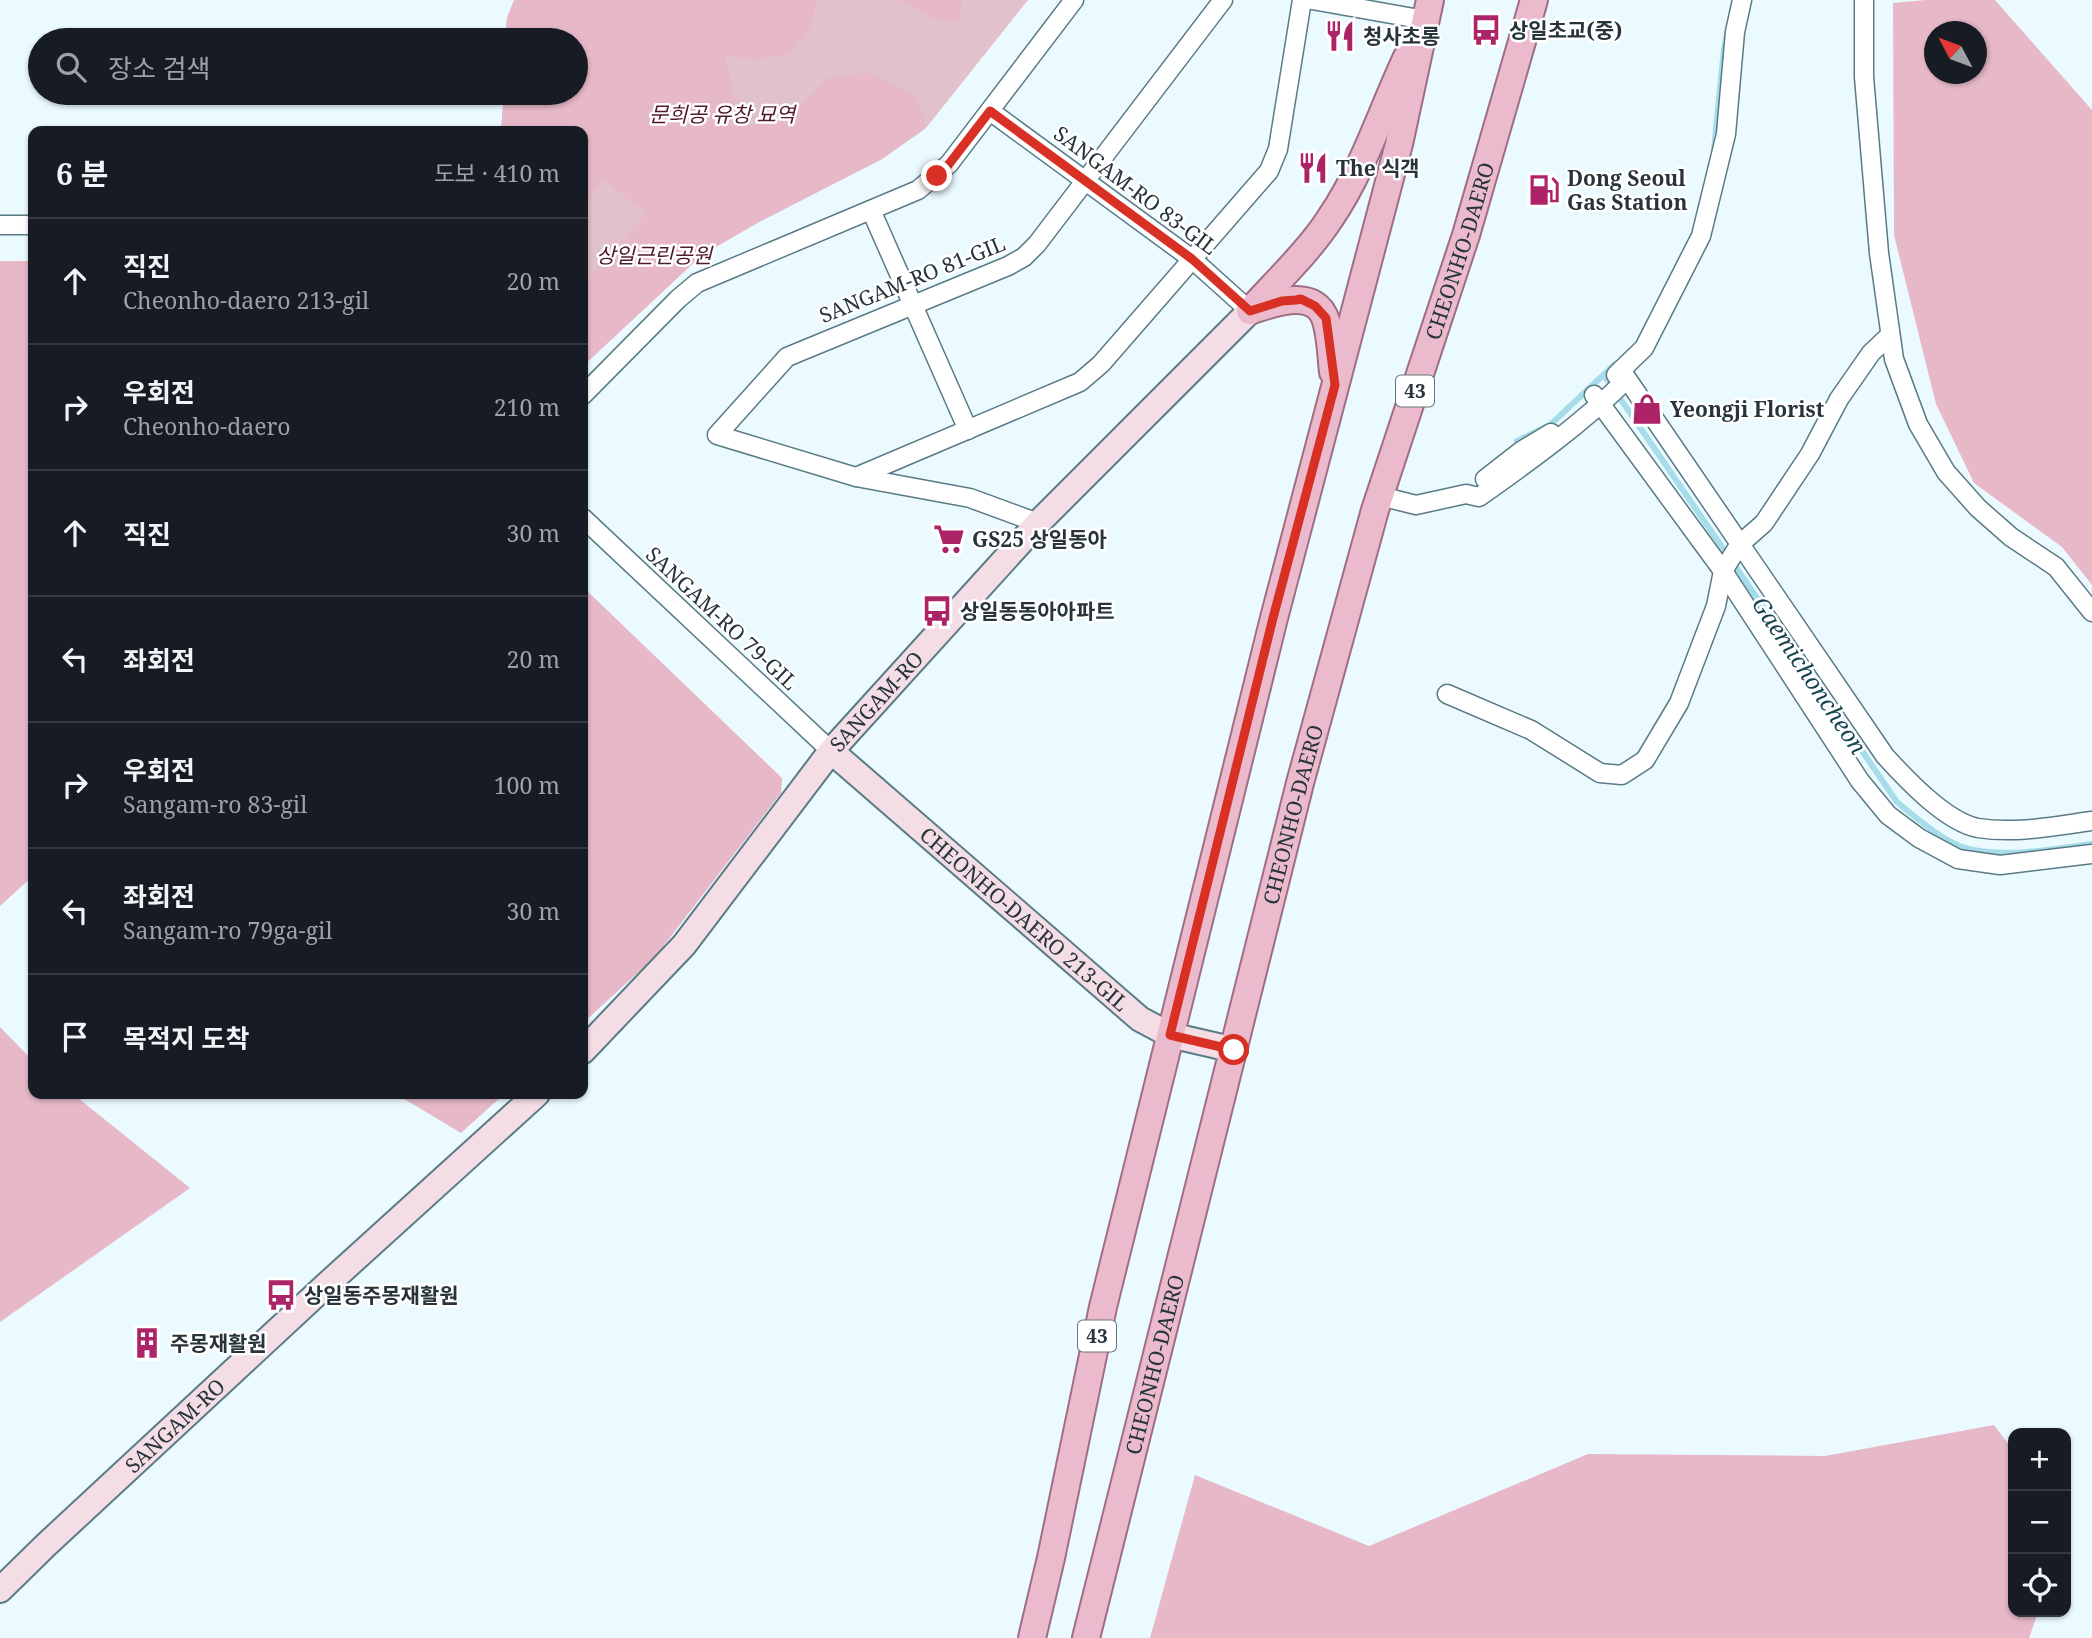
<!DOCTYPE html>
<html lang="ko">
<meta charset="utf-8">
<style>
body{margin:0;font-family:"Noto Serif","Noto Sans KR",serif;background:#20242c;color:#f1f3f6}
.controls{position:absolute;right:21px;bottom:21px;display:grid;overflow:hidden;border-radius:14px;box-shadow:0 2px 5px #0004}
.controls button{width:63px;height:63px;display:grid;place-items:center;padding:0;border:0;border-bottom:2px solid #363941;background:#171b24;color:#f1f3f6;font:35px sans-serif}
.compass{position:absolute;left:1924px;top:21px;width:63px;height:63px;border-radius:50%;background:#171b24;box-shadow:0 2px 5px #0004;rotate:311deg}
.stop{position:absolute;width:21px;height:21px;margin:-16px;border:5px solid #d93025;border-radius:50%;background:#fff}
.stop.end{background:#d93025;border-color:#fff;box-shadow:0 2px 7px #0008}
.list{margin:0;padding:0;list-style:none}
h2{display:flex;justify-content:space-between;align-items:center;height:91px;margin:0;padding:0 28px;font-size:30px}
h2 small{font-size:23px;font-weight:400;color:#9ea1a6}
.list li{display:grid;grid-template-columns:46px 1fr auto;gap:21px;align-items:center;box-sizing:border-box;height:126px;padding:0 28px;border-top:2px solid #363941}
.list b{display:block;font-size:26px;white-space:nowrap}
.list p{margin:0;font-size:23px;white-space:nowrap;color:#9ea1a6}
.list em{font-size:23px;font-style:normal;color:#9ea1a6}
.icon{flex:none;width:38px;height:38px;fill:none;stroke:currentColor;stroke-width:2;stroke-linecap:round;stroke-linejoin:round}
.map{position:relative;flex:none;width:2092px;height:1638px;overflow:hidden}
.search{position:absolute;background:#171b24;box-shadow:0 2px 5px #0004;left:28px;top:28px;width:560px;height:77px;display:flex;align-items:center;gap:18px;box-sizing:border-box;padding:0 24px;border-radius:38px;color:#9ea1a6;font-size:26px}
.panel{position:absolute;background:#171b24;box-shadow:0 2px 5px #0004;left:28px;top:126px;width:560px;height:973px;border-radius:14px}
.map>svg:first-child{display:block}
</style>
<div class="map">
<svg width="2092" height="1638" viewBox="0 0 2092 1638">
<rect width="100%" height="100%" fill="#ebfaff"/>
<path fill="#e1c1cb" d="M 514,0 L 1028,0 L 926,128 L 882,159 L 759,222 L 702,255 L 583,366 L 583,131 L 501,131 L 504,93 L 576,93 L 576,40 L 505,40 L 507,18 Z"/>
<g fill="#e7b8c8" fill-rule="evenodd">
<path d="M 514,0 L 817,0 L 811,26 L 790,54 L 756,59 L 725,56 L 733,92 L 751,126 L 789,117 L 828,78 L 866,72 L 917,95 L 926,128 L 882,159 L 759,222 L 702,255 L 583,366 L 583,271 L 590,277 L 645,214 L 605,180 L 583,205 L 583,131 L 501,131 L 504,93 L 576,93 L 576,40 L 505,40 L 507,18 Z"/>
<path d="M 896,0 L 962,0 L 959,22 L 934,19 L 906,2 Z"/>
<path d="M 1926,0 L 1995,0 L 2092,110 L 2092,585 L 2062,547 L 1974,483 L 1936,404 L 1894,235 L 1893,3 ZM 1934,32 L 1976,32 L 1976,74 L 1934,74 Z"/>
<path d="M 0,261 L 33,261 L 33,876 L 0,906 Z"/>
<path d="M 583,587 L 782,778 L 781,793 L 655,957 L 583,1023 Z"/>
<path d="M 0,1027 L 33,1061 L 33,1094 L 73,1094 L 190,1188 L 0,1322 Z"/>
<path d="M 396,1094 L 504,1094 L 461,1133 Z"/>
<path d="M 1994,1425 L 2013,1450 L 2013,1612 L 2038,1612 L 2029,1638 L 1150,1638 L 1195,1475 L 1369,1546 L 1588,1454 L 1825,1456 Z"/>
</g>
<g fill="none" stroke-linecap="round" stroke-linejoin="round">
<g stroke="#a7dceb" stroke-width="6">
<path d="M 1714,150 L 1724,49 L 1727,35"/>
<path d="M 1604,375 L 1897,802 C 1915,817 1946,844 1969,849 C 2009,858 2052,849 2092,844"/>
<path d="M 1517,441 L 1550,425 L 1614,365"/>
</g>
<defs>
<g id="street">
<path d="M 1312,0 L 1425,20"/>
<path d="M 1864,0 L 1864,77 L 1879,253 L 1894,359 L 1918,424 L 1946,472 L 1978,508 L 2011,537 L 2056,567 L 2092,612"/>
<path d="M 990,111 L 1192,259 L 1250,311"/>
<path d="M 871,210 L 968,430"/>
<path d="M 0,225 L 33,225"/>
<path d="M 1621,370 L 1885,756 C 1906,779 1946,822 1978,828 C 2016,834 2055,826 2092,821"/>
<path d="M 1616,375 L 1644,348 L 1701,236 L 1726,134 L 1735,32 L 1742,0"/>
<path d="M 583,395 L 678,299 L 697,283 L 918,190 L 949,164 L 1074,0"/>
<path d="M 1594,395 L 1723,571 L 1860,781 L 1888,815 L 1919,838 L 1958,859 L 2000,865 L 2092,854"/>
<path d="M 856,477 L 1080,382 L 1101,364 L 1269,171 L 1278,149 L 1302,0"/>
<path d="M 1485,479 L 1521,451 L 1551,433"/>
<path d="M 1380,496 L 1416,505 L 1466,494 L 1479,497 C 1530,461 1580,425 1625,381"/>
<path d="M 583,518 L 831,751"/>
<path d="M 1038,523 L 970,498 L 856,477 L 717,435 L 787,357 L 1008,266 L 1024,257 L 1037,244 L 1223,0"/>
<path d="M 1447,694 L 1531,730 L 1600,773 L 1622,775 L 1645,760 L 1679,703 L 1716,606 L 1723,571 L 1739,545 L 1764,523 L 1810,454 L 1839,399 L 1871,353 L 1890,335"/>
</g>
<g id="secondary">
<path id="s1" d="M 831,751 L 1140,1019 L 1170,1035 L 1235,1050"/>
<path id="s2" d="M 583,1051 L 684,945 L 831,751 L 1038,523 L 1250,311"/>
<path id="s3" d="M 0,1590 L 46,1545 L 323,1288 L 537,1094"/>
</g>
<g id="primary">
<path d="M 1252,310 C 1274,303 1316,287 1326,321 C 1331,337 1331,355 1333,372"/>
<path d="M 1250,311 C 1276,282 1310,250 1331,217 C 1364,168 1382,110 1407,57"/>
<path d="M 1032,1638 L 1051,1558 L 1103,1307 L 1274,618 L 1399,144 L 1430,0"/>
<path id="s4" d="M 1086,1638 L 1300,783 L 1375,510 L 1466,235 L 1534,0"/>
</g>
</defs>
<use href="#street" stroke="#597b85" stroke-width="21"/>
<use href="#secondary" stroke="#597b85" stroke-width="28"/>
<use href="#primary" stroke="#9e6e84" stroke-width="30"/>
<use href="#street" stroke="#fff" stroke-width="18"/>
<use href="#secondary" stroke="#f5dde6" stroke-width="24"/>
<use href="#primary" stroke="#ebbbcd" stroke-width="26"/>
</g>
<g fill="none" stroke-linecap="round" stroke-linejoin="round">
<path stroke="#d93025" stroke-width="9" d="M 937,176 L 949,164 L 990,111 L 1192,259 L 1250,311 L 1282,301 L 1296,300 L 1301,299 L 1315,306 L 1326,318 L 1335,385 L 1273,618 L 1170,1035 L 1234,1050"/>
</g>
<defs>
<symbol id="bus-bare" viewBox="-9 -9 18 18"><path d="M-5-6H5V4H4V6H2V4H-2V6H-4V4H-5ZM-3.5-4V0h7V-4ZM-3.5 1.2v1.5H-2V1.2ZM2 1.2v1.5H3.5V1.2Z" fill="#ac2367" stroke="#fff" stroke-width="2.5" paint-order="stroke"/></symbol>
<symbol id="restaurant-bare" viewBox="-9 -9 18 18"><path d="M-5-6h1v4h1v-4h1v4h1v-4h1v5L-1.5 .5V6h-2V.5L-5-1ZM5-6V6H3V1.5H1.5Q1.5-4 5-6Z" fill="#ac2367" stroke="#fff" stroke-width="2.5" paint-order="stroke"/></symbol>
<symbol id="fuel-bare" viewBox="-9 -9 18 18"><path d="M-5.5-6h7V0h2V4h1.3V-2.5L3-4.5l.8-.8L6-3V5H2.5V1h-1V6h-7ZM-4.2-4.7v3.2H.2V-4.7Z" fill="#ac2367" stroke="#fff" stroke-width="2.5" paint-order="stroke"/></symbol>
<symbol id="shop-bare" viewBox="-9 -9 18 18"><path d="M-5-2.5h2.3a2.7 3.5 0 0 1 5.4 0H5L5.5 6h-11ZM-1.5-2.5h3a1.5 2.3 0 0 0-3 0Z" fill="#ac2367" stroke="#fff" stroke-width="2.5" paint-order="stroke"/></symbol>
<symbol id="supermarket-bare" viewBox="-9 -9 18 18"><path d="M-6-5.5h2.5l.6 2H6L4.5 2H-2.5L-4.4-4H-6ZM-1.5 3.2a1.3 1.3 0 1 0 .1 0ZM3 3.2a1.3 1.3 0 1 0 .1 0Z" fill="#ac2367" stroke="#fff" stroke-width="2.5" paint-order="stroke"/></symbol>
<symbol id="building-bare" viewBox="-9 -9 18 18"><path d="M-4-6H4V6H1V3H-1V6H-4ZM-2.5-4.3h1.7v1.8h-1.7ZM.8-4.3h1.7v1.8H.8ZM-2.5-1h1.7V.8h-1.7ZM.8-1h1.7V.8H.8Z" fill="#ac2367" stroke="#fff" stroke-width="2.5" paint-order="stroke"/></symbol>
</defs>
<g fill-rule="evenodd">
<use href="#bus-bare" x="1464" y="8" width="44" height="44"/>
<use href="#restaurant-bare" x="1318" y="14" width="44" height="44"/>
<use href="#restaurant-bare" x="1291" y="146" width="44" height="44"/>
<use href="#fuel-bare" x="1522" y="168" width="44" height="44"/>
<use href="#shop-bare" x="1625" y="387" width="44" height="44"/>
<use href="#supermarket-bare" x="927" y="517" width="44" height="44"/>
<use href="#bus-bare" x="915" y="589" width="44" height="44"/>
<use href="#bus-bare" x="259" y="1273" width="44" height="44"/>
<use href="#building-bare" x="125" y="1321" width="44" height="44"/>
</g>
<g text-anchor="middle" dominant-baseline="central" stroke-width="5" stroke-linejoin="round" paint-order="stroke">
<g fill="#fff" stroke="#687275" stroke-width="2">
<rect x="1396" y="375.5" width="38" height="31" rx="5"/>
<rect x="1078" y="1320.5" width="38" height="31" rx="5"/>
</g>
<g font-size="19" font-weight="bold" fill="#27353a">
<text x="1415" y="391">43</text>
<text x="1097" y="1336">43</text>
</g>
<g font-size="21" font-weight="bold" fill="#27353a" stroke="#fff" text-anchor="start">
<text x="1509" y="30">상일초교(중)</text>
<text x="1363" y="36">청사초롱</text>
<text x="1336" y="168">The 식객</text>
<text x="1567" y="178">Dong Seoul<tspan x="1567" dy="24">Gas Station</tspan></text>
<text x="1670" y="409">Yeongji Florist</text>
<text x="972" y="539">GS25 상일동아</text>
<text x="960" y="611">상일동동아아파트</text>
<text x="304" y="1295">상일동주몽재활원</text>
<text x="170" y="1343">주몽재활원</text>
</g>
<g font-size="21" font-style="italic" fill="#501831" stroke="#fff">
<text x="722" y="114">문희공 유창 묘역</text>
<text x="654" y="255">상일근린공원</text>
</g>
<g font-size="21" fill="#27353a" stroke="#fff">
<text transform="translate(1136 190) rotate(37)">SANGAM-RO 83-GIL</text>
<text stroke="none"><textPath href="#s4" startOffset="1437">CHEONHO-DAERO</textPath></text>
<text transform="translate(912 279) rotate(-22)">SANGAM-RO 81-GIL</text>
<text transform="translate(722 618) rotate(43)">SANGAM-RO 79-GIL</text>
<text stroke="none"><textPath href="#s2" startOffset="457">SANGAM-RO</textPath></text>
<text stroke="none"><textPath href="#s4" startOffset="849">CHEONHO-DAERO</textPath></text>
<text stroke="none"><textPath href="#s1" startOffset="256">CHEONHO-DAERO 213-GIL</textPath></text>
<text stroke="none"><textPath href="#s4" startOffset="282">CHEONHO-DAERO</textPath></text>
<text stroke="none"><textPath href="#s3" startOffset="240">SANGAM-RO</textPath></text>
</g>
<g font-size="23" font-style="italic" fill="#184551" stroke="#fff">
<text transform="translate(1810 675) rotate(56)">Gaemichoncheon</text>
</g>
</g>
</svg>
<div class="controls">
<button>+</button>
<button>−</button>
<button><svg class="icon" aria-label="locate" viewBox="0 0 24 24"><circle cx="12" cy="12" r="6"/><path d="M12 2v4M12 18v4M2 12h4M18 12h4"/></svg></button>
</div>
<svg class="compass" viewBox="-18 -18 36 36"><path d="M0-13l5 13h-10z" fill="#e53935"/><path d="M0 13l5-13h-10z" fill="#9ea1a6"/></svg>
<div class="stop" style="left:1234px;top:1050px"></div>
<div class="stop end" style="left:937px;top:176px"></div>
<div class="search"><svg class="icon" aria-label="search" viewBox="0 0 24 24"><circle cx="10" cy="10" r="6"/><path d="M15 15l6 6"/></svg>장소 검색</div>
<section class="panel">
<h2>6 분<small>도보 · 410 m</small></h2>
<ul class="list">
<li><svg class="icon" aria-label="ahead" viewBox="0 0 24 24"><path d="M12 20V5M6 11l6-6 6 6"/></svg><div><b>직진</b><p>Cheonho-daero 213-gil</p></div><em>20 m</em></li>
<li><svg class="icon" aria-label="right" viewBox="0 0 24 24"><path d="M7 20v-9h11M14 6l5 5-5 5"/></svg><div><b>우회전</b><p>Cheonho-daero</p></div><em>210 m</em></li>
<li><svg class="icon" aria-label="ahead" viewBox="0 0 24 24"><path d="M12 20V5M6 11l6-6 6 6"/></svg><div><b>직진</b></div><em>30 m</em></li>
<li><svg class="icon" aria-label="left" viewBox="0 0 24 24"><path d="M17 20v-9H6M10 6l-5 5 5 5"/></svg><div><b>좌회전</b></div><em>20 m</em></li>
<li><svg class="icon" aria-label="right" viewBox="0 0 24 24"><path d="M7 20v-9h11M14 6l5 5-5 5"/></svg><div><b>우회전</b><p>Sangam-ro 83-gil</p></div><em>100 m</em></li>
<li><svg class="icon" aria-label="left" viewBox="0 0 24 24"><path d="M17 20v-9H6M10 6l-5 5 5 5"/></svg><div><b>좌회전</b><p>Sangam-ro 79ga-gil</p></div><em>30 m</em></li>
<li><svg class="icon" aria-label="arrive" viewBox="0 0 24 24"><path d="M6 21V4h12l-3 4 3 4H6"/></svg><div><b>목적지 도착</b></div></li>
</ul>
</section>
</div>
